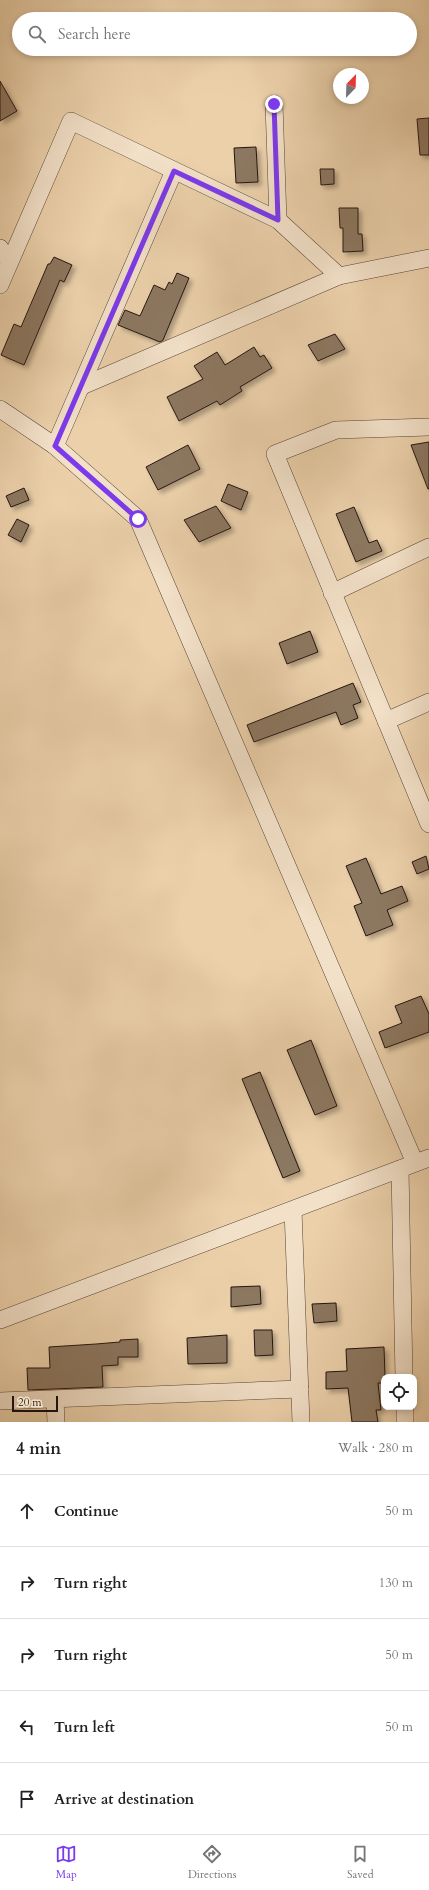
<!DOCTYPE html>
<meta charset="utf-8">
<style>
body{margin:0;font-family:Cardo,serif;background:#f6f6f6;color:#202124}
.controls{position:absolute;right:12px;bottom:12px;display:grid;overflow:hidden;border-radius:8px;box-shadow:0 2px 6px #0003}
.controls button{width:36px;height:36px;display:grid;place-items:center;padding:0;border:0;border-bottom:1px solid #e0e0e0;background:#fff;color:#202124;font:20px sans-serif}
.compass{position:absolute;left:333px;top:68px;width:36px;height:36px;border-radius:50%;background:#fff;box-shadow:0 2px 6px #0003;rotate:23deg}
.scale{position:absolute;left:12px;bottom:10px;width:46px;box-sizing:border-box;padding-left:4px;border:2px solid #261610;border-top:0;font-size:11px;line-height:14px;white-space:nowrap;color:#261610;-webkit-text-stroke:3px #f2e0c8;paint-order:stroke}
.stop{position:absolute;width:12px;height:12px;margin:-9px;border:3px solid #7c3aed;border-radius:50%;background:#fff}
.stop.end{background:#7c3aed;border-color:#fff;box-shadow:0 1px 4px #0008}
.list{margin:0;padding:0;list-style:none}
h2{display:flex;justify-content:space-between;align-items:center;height:52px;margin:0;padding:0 16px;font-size:17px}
h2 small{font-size:13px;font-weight:400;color:#757577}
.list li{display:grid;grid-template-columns:26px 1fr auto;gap:12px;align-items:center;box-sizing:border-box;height:72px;padding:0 16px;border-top:1px solid #e0e0e0}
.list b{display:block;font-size:15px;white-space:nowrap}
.list em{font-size:13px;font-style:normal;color:#757577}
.icon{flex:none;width:22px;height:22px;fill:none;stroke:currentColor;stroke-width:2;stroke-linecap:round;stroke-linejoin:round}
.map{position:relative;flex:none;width:429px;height:1422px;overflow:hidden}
.search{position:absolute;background:#fff;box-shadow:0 2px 6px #0003;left:12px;right:12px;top:12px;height:44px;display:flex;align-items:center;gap:10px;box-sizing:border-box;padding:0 14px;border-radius:22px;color:#757577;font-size:15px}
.sheet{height:412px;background:#fff}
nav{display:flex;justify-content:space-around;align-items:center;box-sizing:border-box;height:56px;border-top:1px solid #e0e0e0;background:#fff;font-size:11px;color:#757577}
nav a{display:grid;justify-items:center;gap:2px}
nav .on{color:#7c3aed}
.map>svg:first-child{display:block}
</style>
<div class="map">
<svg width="429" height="1422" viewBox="0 0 429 1422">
<defs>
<filter id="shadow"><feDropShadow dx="3.5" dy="3.5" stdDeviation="2" flood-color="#0004"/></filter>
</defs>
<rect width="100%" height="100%" fill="#ebd0aa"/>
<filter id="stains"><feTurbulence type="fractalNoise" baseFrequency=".005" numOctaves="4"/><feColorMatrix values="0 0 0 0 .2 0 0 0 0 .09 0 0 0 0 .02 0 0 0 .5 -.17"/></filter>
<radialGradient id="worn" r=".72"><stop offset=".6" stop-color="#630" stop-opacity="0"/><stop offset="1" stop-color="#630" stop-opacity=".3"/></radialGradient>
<g fill="#8c7760" stroke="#261610" filter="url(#shadow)">
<path d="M 0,81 L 17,111 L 0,121 Z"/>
<path d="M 429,118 L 429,155 L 420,155 L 417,119 Z"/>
<path d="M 256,147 L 258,182 L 236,183 L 234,148 Z"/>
<path d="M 320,169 L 334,169 L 334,184 L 321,185 Z"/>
<path d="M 339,208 L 358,208 L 358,234 L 362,234 L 363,251 L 343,252 L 343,228 L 340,228 Z"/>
<path d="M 54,257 L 72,265 L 64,282 L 60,280 L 24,365 L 1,355 L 14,324 L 21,327 L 48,264 L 50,264 Z"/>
<path d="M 177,273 L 189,278 L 163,340 L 160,342 L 118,325 L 125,310 L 140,316 L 154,285 L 165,290 L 169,282 L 172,284 Z"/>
<path d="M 335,334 L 345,349 L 318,361 L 308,345 Z"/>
<path d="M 254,347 L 260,357 L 264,355 L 272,368 L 240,387 L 242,391 L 220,405 L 217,401 L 179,421 L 167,397 L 203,379 L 194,366 L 217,352 L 225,365 Z"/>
<path d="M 429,442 L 429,489 L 428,489 L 411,445 Z"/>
<path d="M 188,445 L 200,469 L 158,490 L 146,467 Z"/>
<path d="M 228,484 L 248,492 L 241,510 L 221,501 Z"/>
<path d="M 24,488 L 29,500 L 11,507 L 6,496 Z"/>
<path d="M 216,506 L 231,528 L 199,542 L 184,520 Z"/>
<path d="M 354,507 L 369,543 L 377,540 L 382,551 L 356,562 L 336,514 Z"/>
<path d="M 17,519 L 29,525 L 21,542 L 8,535 Z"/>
<path d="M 310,631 L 318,652 L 287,664 L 279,643 Z"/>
<path d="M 353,683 L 361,702 L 353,705 L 358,718 L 341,725 L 336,712 L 254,742 L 247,725 Z"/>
<path d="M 426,856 L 429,869 L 417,874 L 412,862 Z"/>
<path d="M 366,858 L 381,894 L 402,886 L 408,901 L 387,910 L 393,925 L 366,936 L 354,906 L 362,903 L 346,866 Z"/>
<path d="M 421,996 L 429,1014 L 429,1032 L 385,1048 L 379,1032 L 402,1023 L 395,1006 Z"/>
<path d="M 311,1040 L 337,1106 L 315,1115 L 287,1050 Z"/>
<path d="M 260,1072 L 300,1171 L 283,1178 L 242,1079 Z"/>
<path d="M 260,1286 L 261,1304 L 231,1307 L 231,1287 Z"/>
<path d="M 336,1303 L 337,1321 L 314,1323 L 312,1304 Z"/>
<path d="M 254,1330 L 272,1330 L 273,1355 L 255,1356 Z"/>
<path d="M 227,1335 L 227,1363 L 188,1364 L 187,1338 Z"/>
<path d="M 138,1339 L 138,1357 L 118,1357 L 118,1365 L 102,1366 L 103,1387 L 28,1390 L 27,1368 L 50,1368 L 49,1347 L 96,1344 L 120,1342 L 120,1340 Z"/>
<path d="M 384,1347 L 385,1377 L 384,1377 L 384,1383 L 378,1383 L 381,1410 L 376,1410 L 378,1422 L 352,1422 L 348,1388 L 326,1389 L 326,1372 L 347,1371 L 346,1349 Z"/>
</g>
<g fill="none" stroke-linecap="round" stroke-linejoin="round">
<defs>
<g id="minor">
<path d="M 274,104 L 278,220"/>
<path d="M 0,248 L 4,255"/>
<path d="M 0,285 L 71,121 L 278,220 L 339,276"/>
<path d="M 82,386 L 339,276 L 429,258"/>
<path d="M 0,409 L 55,446 L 138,519 L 415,1163"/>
<path d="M 429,427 L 336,430 L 275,454 L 429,824"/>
<path d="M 55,446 L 174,171"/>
<path d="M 332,593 L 429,547"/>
<path d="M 386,721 L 429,702"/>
<path d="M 400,1169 L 404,1377"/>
<path d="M 293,1210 L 301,1422"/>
<path d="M 0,1320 L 429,1158"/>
<path d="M 55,1400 L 56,1422"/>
<path d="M 0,1401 L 300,1389"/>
<path d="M 405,1407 L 405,1422"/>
</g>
</defs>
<use href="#minor" stroke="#574436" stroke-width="18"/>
<use href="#minor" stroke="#f2e0c8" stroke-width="17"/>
</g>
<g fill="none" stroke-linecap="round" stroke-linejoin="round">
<path stroke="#7c3aed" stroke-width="5" d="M 138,519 L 55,446 L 174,171 L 278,220 L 274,104"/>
</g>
<rect width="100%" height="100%" filter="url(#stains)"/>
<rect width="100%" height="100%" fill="url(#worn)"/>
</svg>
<div class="controls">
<button><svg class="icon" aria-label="locate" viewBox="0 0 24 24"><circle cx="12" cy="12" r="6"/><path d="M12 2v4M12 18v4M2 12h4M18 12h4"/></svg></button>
</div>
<svg class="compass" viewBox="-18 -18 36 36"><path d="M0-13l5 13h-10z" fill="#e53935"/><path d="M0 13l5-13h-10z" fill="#757577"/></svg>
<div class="scale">20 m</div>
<div class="stop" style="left:138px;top:519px"></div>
<div class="stop end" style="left:274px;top:104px"></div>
<div class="search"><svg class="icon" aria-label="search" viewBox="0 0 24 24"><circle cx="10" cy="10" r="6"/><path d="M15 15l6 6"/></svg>Search here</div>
</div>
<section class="sheet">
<h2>4 min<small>Walk · 280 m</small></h2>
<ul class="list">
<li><svg class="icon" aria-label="ahead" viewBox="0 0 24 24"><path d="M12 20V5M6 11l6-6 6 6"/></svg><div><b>Continue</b></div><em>50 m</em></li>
<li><svg class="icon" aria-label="right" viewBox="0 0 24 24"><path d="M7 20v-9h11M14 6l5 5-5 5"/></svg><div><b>Turn right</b></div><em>130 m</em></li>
<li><svg class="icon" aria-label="right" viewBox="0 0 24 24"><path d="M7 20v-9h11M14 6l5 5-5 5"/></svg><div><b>Turn right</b></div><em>50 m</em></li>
<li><svg class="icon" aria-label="left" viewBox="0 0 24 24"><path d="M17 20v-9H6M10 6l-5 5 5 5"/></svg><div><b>Turn left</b></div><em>50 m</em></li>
<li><svg class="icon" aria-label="arrive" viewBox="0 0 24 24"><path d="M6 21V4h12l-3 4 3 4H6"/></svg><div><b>Arrive at destination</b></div></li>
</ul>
</section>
<nav>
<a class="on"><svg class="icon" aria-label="map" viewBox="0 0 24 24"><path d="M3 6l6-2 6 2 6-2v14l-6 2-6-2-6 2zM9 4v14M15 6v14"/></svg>Map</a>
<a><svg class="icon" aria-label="directions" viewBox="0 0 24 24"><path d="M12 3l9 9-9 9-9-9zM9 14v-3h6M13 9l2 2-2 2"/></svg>Directions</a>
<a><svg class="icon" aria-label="saved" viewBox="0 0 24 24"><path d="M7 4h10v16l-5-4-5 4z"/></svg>Saved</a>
</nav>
